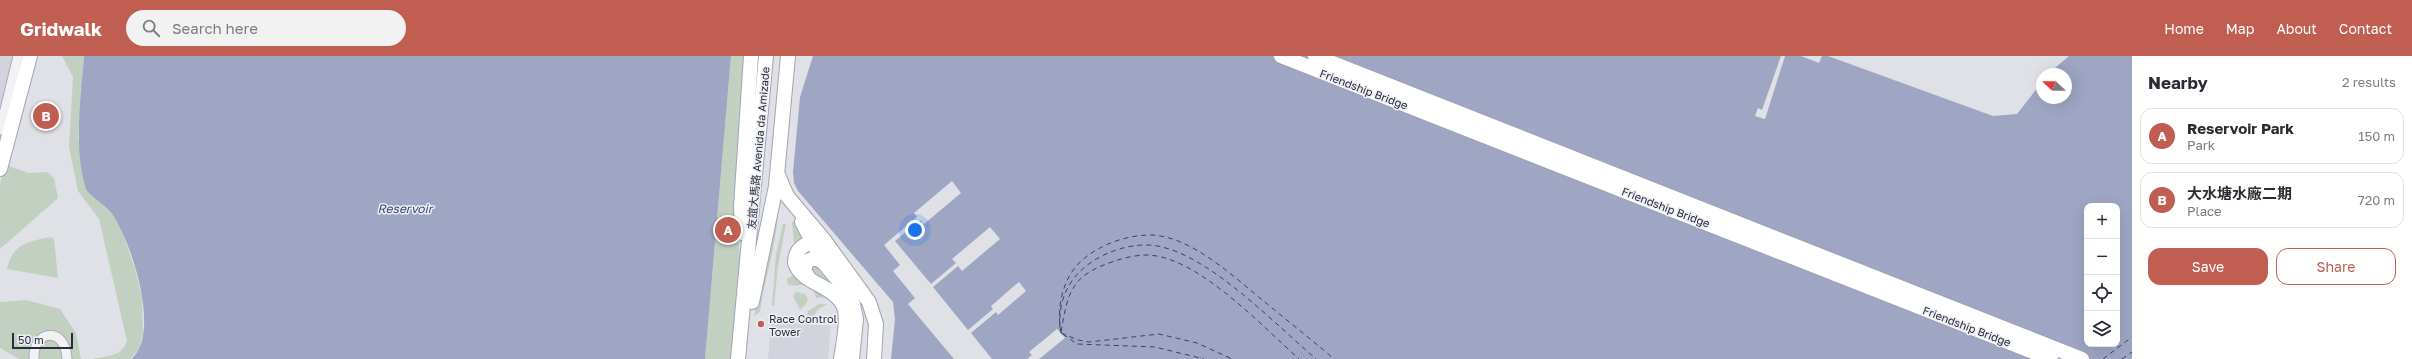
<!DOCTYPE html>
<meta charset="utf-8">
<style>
body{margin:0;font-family:"Golos Text","Noto Sans SC",sans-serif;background:#f2f2f3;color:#2b2b33}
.controls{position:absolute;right:12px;bottom:12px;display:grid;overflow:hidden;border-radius:8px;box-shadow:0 4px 16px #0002}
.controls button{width:36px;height:36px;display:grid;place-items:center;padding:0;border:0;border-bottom:1px solid #e1e1e2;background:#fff;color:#2b2b33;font:20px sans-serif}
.compass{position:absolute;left:2036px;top:12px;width:36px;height:36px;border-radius:50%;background:#fff;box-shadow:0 4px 16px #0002;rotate:292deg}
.scale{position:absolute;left:12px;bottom:10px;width:61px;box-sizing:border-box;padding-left:4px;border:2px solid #2a2c3d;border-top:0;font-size:11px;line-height:14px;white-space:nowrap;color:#2a2c3d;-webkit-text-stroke:3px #eff0f5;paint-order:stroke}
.you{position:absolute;left:915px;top:174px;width:14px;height:14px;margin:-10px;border:3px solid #fff;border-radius:50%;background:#1a73e8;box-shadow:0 0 0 6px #1a73e833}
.badge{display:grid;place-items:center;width:26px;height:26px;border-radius:50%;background:#c05e51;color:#fff;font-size:13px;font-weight:700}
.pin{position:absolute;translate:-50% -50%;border:2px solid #fff;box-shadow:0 1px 4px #0006}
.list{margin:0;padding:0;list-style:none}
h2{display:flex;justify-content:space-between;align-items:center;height:52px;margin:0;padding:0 16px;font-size:17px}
h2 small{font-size:13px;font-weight:400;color:#7c7c81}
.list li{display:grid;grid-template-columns:26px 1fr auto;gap:12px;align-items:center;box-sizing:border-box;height:56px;margin:0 8px 8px;padding:0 8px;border:1px solid #e1e1e2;border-radius:12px}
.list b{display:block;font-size:15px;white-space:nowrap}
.list p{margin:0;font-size:13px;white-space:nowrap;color:#7c7c81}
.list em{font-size:13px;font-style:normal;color:#7c7c81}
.actions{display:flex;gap:8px;padding:12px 16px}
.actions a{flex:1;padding:9px 0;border:1px solid #c05e51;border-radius:12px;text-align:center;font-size:14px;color:#c05e51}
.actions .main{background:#c05e51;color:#fff}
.icon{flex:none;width:22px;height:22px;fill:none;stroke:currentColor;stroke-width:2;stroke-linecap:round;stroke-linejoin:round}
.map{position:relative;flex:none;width:2132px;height:303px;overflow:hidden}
header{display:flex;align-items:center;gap:24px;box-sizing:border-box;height:56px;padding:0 20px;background:#c05e51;color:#fff}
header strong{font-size:19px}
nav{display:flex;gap:22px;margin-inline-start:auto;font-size:14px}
.search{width:280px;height:36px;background:#f2f2f3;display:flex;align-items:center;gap:10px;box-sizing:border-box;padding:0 14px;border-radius:22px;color:#7c7c81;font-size:15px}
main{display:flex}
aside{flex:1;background:#fff}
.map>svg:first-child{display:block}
</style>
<header>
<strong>Gridwalk</strong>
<div class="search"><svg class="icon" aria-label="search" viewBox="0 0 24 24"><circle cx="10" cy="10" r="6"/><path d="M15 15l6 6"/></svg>Search here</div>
<nav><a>Home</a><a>Map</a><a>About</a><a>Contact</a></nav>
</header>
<main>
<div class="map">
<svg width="2132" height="303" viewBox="0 0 2132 303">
<rect width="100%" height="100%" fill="#e0e1e7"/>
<g fill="#d2d3dc">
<path d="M 0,0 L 11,0 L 13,5 L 0,53 Z"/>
<path d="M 771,265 L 831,270 L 828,303 L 768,303 Z"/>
</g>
<g fill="#c2d0c2">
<path d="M 62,0 L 84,0 L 78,81 L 87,134 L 112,158 L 121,172 L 135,213 L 142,243 L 143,277 L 139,293 L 130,303 L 92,303 C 106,300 122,301 127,285 L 99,163 L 78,135 L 69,91 L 73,21 Z"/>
<path d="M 731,0 L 744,0 L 735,127 L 740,204 L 733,303 L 705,303 Z"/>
<path d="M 4,108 L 29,117 L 47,116 L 54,122 L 58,142 L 0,193 L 0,130 Z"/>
<path d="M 777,155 C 781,171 762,234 760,256 L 754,260 Z"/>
<path d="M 797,165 L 807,184 L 790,211 L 794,189 L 792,166 Z"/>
<path d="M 783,168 L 786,168 L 778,210 L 774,250 L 772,249 L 776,198 Z"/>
<path d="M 51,181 L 54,183 L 58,222 L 7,213 C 12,188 29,185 51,181 Z"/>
<path d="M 812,205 L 841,233 L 850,258 L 811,217 Z"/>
<path d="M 793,219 L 798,220 L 832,241 L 816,242 C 812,221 800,232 788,229 L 787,223 Z"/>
<path d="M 796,236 L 805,238 L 808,243 L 806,248 L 800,254 L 793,240 Z"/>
<path d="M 26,244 L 60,253 L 76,277 L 81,303 L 19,303 L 0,292 L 0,246 Z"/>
<path d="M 819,248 L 828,248 C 818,252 813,257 812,268 L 805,268 L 808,255 Z"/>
</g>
<g fill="#9ea6c4" fill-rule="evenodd">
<path d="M 84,0 L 731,0 L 705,303 L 131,303 C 162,279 131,184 112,158 C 107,151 88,138 86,133 C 73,92 81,42 84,0 Z"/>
<path d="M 813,0 L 1801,0 L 1819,7 L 1822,0 L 1828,0 L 1993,60 L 2017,58 L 2042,26 L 2042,42 L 2066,42 L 2066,18 L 2048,18 L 2069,0 L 2132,0 L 2132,303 L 891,303 L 895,263 L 893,246 L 798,135 L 794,127 L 793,116 L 800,41 ZM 2087,150 L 2117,150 L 2117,288 L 2087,288 Z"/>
</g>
<g fill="#e0e1e7">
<path d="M 1781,0 L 1785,0 L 1765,63 L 1755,60 L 1758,52 L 1762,54 Z"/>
<path d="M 952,125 L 961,137 L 924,168 L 920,164 L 895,185 L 931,228 L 956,207 L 952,203 L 990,171 L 1000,183 L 962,215 L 958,210 L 933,231 L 968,274 L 993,253 L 991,250 L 1019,226 L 1026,235 L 998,259 L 996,256 L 971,277 L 992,303 L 954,303 L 908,248 L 915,242 L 893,215 L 900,209 L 884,189 L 917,161 L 914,157 Z"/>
<path d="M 1057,273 L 1065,282 L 1039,303 L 1027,303 L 1032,299 L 1029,296 Z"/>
</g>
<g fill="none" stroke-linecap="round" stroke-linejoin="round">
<g stroke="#38416d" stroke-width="1" stroke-dasharray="5 4" stroke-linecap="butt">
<path d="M 1060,272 C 1058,243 1069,221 1093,205 C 1112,193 1139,185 1162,191 C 1213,203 1275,268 1316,303"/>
<path d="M 1061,276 C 1068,237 1070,220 1112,206 C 1123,202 1135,199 1148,199 C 1198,201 1262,270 1299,303"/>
<path d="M 1061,277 C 1056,250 1063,218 1086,201 C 1104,187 1128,179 1151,179 C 1192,180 1236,223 1266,247 C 1289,266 1312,284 1334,303"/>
<path d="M 1061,277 L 1078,284 L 1089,286 L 1159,278 L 1197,287 L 1232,303"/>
<path d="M 1063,278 L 1077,288 L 1155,291 L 1204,303"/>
<path d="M 2103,303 L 2132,281"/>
<path d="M 2122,303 L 2132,296"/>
</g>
<defs>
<g id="minor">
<path d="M 0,74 L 18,0"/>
<path d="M 34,303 C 33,272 66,271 67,303"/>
</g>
<g id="primary">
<path d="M 1281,0 L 2051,303"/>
<path d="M 1315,0 L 2082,303"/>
<path d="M 0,113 L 30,0"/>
<path d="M 778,119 L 787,140 L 824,184 L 869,246 L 876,268 L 874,303"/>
<path d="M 802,166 L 823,206 L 846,234 L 853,248 L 856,263 L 852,303"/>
<path d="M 742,177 L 741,151 L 751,0"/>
<path d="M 820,189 C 807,184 795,192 795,207 C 802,229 838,229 845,254 C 848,268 843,288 841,303"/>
<path d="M 808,221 L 804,214 L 807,205 L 815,202 L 823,206"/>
<path d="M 752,246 L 776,130 L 788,0"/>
<path d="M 738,303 L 766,0"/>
</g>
</defs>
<use href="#minor" stroke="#a9abb4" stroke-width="11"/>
<use href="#primary" stroke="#a0a3b2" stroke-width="16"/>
<use href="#minor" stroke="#f2f2f6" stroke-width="9"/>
<use href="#primary" stroke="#fff" stroke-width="14"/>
</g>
<circle fill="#c05e51" stroke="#eff0f5" stroke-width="1.5" cx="761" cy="268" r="4"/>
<g text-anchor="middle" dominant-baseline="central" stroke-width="3" stroke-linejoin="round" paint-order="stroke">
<g font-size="11" fill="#2a2c3d" stroke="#eff0f5">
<text transform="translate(1364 33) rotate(21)">Friendship Bridge</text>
<text transform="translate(758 92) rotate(-85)">友誼大馬路 Avenida da Amizade</text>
<text transform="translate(1666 151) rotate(21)">Friendship Bridge</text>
<text transform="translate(1967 270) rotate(21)">Friendship Bridge</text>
</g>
<g font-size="11" fill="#2a2c3d" stroke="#eff0f5" text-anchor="start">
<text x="769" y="262">Race Control<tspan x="769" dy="13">Tower</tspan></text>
</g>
<g font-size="12" font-style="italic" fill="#38416d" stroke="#eff0f5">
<text x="405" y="152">Reservoir</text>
</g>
</g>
</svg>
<div class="controls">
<button>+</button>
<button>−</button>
<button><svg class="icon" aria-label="locate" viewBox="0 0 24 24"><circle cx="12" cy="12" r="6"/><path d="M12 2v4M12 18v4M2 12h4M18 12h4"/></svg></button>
<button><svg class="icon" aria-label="layers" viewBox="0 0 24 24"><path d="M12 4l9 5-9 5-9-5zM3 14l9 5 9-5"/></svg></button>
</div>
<svg class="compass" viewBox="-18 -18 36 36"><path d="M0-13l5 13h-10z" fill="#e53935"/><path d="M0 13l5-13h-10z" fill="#7c7c81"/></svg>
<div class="scale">50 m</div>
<div class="you"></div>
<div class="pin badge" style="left:728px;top:174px">A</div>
<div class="pin badge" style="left:46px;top:60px">B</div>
</div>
<aside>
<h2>Nearby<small>2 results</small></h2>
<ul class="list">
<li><span class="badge">A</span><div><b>Reservoir Park</b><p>Park</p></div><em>150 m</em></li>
<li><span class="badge">B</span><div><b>大水塘水廠二期</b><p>Place</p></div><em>720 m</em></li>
</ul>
<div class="actions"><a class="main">Save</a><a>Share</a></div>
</aside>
</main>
